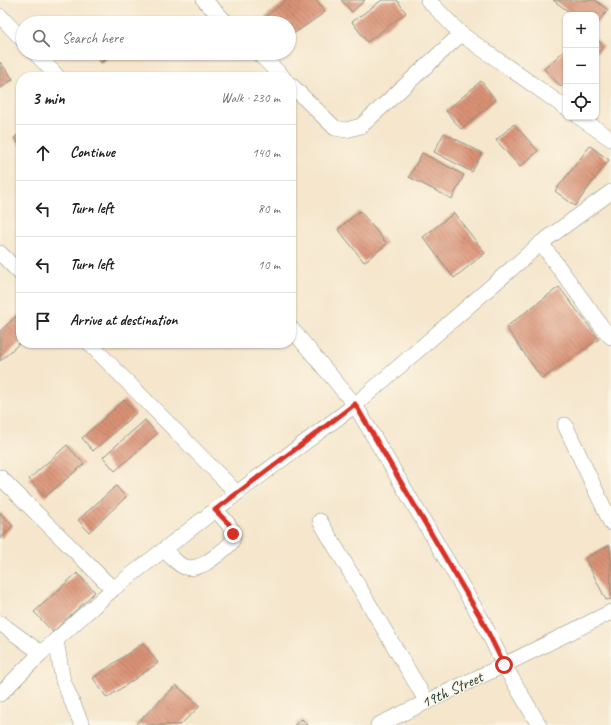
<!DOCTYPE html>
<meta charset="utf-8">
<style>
body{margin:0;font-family:Caveat,sans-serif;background:#f6f6f6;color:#202124}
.controls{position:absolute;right:12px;top:12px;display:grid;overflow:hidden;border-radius:8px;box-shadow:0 1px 3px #0004}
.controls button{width:36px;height:36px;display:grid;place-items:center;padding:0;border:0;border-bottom:1px solid #e0e0e0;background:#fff;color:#202124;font:20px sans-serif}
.stop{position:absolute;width:12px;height:12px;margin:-9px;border:3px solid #d93025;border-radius:50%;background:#fff}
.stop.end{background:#d93025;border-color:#fff;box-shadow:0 1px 4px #0008}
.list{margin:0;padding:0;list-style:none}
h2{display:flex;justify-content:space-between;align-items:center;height:52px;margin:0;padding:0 16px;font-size:17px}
h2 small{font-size:13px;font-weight:400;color:#757577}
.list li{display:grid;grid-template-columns:26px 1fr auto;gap:12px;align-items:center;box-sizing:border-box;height:56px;padding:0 16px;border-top:1px solid #e0e0e0}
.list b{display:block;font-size:15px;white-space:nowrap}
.list em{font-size:13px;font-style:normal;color:#757577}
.icon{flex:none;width:22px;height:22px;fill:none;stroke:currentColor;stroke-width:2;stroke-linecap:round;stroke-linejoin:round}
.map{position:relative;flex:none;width:611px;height:725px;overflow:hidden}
.search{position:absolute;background:#fff;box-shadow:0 1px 3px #0004;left:16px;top:16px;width:280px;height:44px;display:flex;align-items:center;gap:10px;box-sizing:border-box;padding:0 14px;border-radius:22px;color:#757577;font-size:15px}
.panel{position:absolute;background:#fff;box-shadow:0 1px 3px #0004;left:16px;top:72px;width:280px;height:276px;border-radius:16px}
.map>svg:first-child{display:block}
</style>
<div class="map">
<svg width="611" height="725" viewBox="0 0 611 725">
<defs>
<pattern id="building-back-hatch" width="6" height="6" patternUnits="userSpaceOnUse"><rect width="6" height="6" fill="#d99174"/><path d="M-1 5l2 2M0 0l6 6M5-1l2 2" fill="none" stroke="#af7860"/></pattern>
</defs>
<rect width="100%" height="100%" fill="#fcf5e5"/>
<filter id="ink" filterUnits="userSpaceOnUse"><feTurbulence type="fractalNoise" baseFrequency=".025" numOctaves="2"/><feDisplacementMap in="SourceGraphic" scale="8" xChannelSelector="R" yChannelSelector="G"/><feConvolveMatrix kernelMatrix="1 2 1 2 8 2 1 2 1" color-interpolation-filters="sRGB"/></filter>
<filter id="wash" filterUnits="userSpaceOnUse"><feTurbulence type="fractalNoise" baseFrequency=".012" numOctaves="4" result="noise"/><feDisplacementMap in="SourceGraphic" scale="16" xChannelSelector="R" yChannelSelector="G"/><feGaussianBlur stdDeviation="0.9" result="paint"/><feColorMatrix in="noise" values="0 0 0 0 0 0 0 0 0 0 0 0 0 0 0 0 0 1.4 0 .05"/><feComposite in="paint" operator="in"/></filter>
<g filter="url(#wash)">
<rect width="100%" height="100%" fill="#f5e6cc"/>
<g id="blocks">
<g fill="url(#building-back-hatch)">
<path d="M 287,0 L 317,0 L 325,12 L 289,37 L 289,23 L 269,23 L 264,18 Z"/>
<path d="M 341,0 L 365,0 L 352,12 Z"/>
<path d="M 382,0 L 397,0 L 406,13 L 367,42 L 352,22 Z"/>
<path d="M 553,0 L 595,0 L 608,10 L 596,25 L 596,15 L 573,15 Z"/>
<path d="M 596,38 L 604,47 L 596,54 Z"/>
<path d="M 566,49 L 566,82 L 561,87 L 544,69 Z"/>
<path d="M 94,53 L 115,53 L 101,63 Z"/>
<path d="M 0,62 L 13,79 L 0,89 Z"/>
<path d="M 481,81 L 496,100 L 461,129 L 446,111 Z"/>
<path d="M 514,124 L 538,151 L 520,167 L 496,140 Z"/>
<path d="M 21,132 L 21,147 L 14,138 Z"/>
<path d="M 444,133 L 482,153 L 472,172 L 434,152 Z"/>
<path d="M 590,146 L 609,160 L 575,206 L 555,191 Z"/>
<path d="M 422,153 L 464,175 L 452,199 L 409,177 Z"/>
<path d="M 360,211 L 387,244 L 364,262 L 338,229 Z"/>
<path d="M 454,213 L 485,253 L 454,278 L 423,237 Z"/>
<path d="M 559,287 L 599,339 L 542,379 L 506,327 Z"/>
<path d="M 21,312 L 21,342 L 0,361 L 0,331 Z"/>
<path d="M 124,400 L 136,413 L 93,451 L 82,438 Z"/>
<path d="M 145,420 L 157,434 L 115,471 L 103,457 Z"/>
<path d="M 67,445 L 84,464 L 45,497 L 29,479 Z"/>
<path d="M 116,486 L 126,497 L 89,532 L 78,520 Z"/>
<path d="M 0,512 L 13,526 L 0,539 Z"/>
<path d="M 610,545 L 611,599 L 606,600 L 585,558 Z"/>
<path d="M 77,573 L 95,592 L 53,632 L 34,612 Z"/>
<path d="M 143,643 L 158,663 L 107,698 L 93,678 Z"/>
<path d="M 176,685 L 200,706 L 180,725 L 135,725 Z"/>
<path d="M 302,719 L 307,725 L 294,725 Z"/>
</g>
</g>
</g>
<g filter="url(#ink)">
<use href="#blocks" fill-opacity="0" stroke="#8a9280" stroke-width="1"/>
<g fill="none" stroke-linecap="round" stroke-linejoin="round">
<defs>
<g id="minor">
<path d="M 204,0 L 227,23"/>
<path d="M 428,0 L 461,34 L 566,108"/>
<path d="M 0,16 L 23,40"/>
<path d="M 35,53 L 58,77"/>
<path d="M 258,53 L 283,77"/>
<path d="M 291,85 L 335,128 L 346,130 L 361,126 L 461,34"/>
<path d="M 579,117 L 611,139"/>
<path d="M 541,243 L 602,327 L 611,337"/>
<path d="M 0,253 L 21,274"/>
<path d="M 291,328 L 355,405 L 482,620 L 504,665 L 539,725"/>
<path d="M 89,343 L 237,493"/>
<path d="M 565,425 L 611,523"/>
<path d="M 0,477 L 113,589"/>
<path d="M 320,521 L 427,702"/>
<path d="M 164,550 C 169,554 179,566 185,567 C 192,569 201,566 206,563 C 212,559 230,546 232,541 C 233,539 233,537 233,534 C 232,526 221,516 215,510"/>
<path d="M 0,623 L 41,653"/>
<path d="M 56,640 L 63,681 L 82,725"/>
<path d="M 0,694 L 41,653 L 56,640 L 113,589 L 237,493 L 355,405 L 541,243 L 611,192"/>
<path d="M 378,725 L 504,665 L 611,612"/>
</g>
</defs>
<use href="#minor" stroke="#8a9280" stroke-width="16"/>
<use href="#minor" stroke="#fff" stroke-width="15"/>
</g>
</g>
<g fill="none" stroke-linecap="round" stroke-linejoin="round" filter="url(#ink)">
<path stroke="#d93025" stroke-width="5" d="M 233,534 L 229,524 L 215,510 L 355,404 L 482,620 L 504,665"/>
</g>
<g text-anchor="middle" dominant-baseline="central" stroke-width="3" stroke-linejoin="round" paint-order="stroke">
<g font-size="16" fill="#1f3d34" stroke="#fcf5e5">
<text transform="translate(452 690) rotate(-25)">19th Street</text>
</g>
</g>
</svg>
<div class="controls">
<button>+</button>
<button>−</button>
<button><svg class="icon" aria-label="locate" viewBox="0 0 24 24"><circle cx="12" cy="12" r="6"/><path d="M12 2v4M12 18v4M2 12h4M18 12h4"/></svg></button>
</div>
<div class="stop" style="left:504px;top:665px"></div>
<div class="stop end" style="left:233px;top:534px"></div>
<div class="search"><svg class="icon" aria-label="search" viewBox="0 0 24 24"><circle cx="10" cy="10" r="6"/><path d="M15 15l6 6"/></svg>Search here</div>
<section class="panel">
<h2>3 min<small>Walk · 230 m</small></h2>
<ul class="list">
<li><svg class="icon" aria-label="ahead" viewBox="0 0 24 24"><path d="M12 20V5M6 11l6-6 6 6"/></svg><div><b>Continue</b></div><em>140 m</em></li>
<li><svg class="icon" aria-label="left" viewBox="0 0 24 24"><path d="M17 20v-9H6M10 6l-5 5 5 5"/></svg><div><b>Turn left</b></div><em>80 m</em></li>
<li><svg class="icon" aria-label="left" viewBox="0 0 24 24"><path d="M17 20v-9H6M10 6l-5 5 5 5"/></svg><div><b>Turn left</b></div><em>10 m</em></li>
<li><svg class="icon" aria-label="arrive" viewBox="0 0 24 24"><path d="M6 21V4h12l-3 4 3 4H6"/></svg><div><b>Arrive at destination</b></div></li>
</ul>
</section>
</div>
